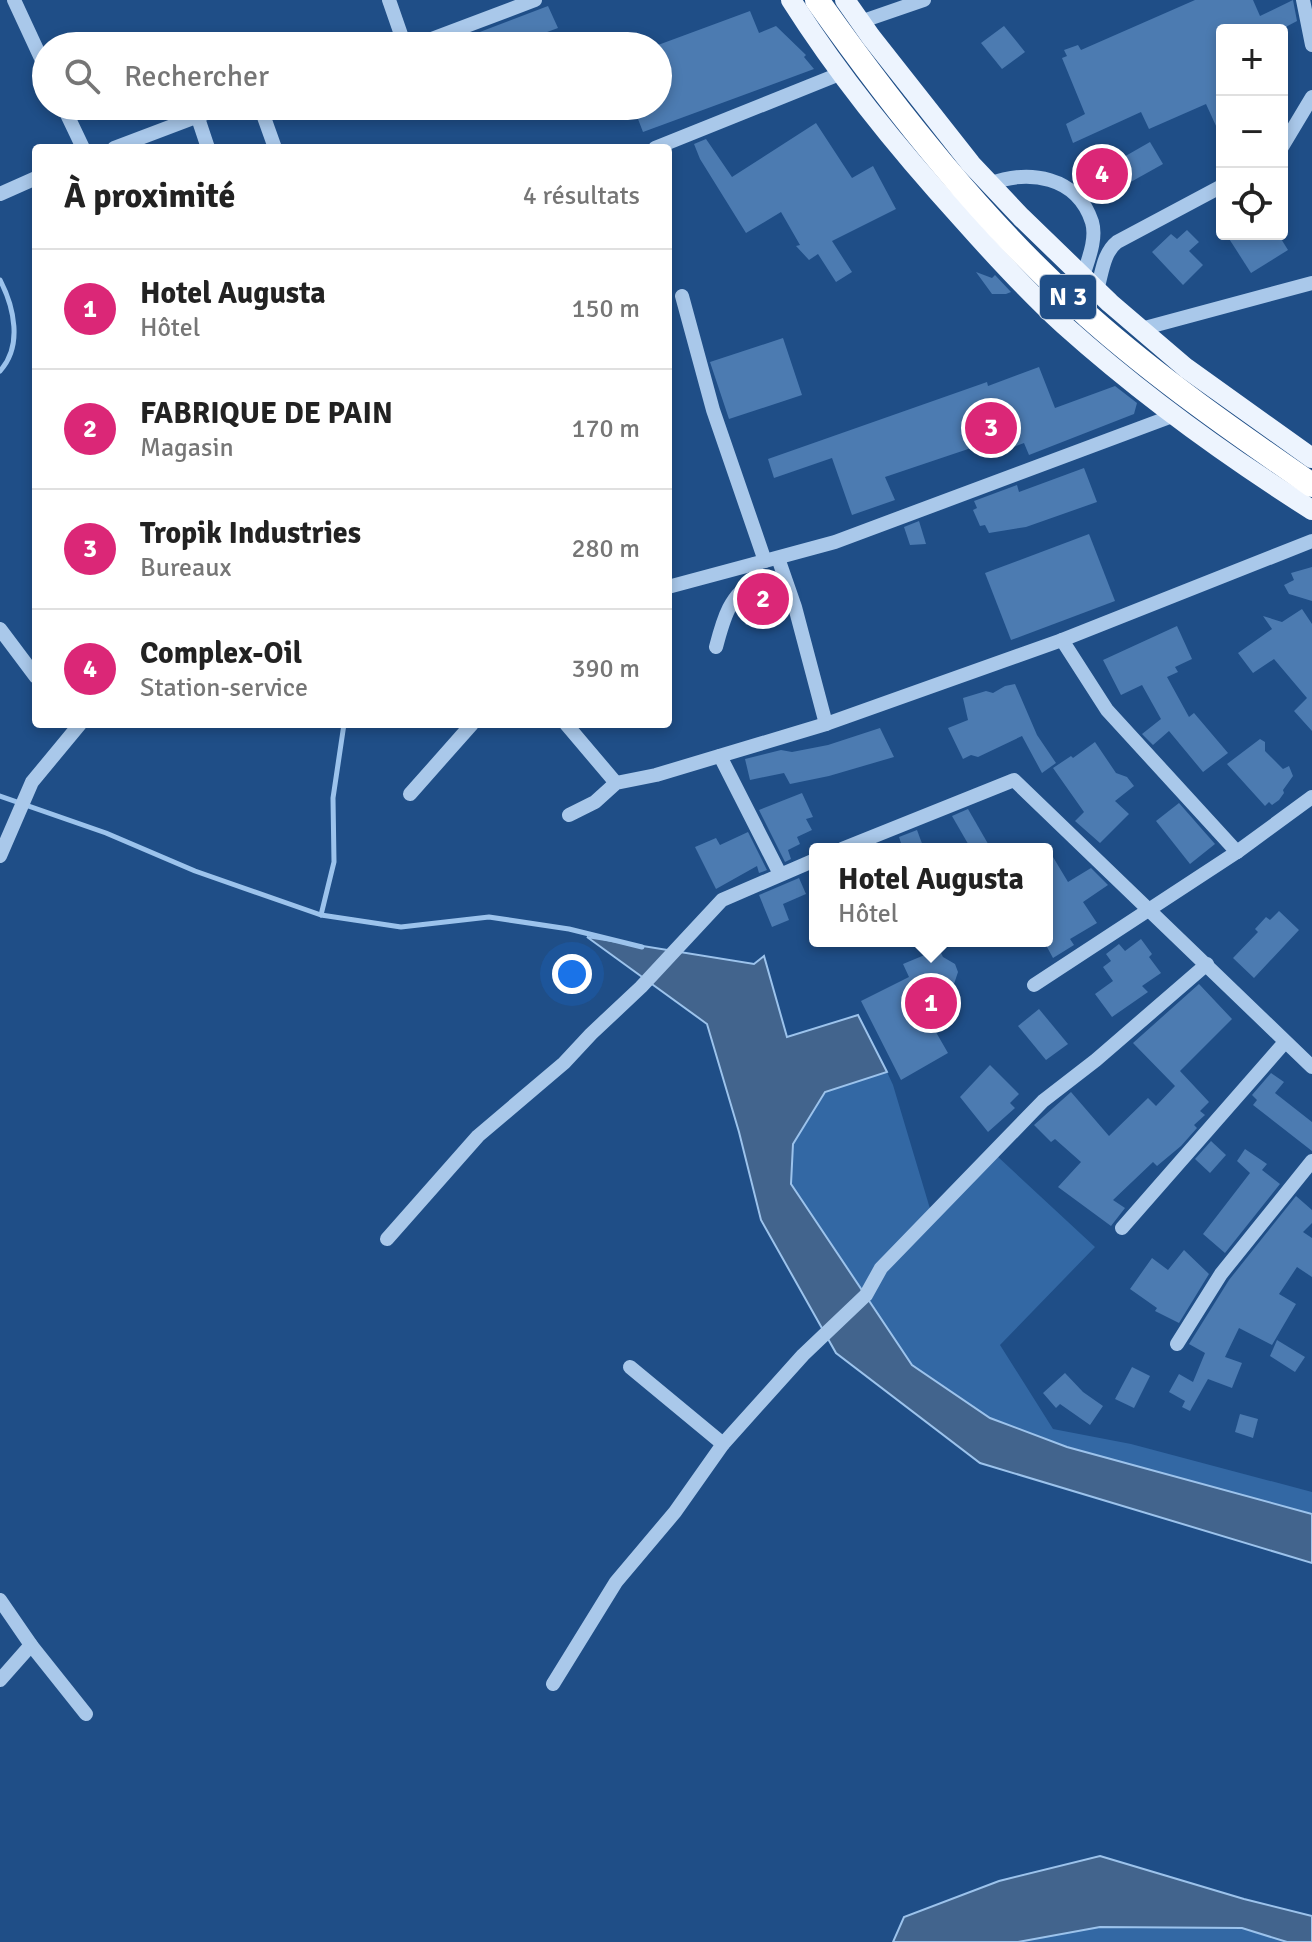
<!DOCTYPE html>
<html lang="fr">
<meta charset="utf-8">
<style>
body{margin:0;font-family:Signika,sans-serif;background:#f2f2f2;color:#222}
.controls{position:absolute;right:24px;top:24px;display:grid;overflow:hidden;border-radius:8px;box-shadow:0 4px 12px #0003}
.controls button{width:72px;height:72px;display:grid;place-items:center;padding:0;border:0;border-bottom:2px solid #e0e0e0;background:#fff;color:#222;font:40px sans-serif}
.you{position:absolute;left:572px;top:974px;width:28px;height:28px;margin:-20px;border:6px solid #fff;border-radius:50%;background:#1a73e8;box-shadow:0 0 0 12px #1a73e833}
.badge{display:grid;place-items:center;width:52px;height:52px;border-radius:50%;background:#db2777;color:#fff;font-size:26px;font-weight:700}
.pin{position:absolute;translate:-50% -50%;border:4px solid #fff;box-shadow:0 2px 8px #0006}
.popup{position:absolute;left:809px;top:843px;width:244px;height:104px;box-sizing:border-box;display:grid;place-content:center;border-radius:8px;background:#fff;filter:drop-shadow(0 2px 6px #0005);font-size:26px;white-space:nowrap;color:#767676}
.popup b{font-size:30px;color:#222}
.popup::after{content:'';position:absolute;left:50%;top:100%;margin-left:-16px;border:16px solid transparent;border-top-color:#fff}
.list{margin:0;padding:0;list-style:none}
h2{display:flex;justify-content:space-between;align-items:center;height:104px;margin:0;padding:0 32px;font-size:34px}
h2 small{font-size:26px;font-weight:400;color:#767676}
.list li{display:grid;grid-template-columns:52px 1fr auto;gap:24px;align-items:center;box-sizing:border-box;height:120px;padding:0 32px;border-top:2px solid #e0e0e0}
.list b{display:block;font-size:30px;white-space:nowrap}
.list p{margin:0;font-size:26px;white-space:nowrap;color:#767676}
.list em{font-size:26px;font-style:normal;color:#767676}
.icon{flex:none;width:44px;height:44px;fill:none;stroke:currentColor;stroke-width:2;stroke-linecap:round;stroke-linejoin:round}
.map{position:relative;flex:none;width:1312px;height:1942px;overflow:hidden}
.search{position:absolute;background:#fff;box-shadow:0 4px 12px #0003;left:32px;top:32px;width:640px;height:88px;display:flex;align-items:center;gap:20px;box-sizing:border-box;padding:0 28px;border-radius:44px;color:#767676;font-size:30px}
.panel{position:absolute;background:#fff;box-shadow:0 4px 12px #0003;left:32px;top:144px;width:640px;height:584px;border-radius:8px}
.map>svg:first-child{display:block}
</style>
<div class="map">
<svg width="1312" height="1942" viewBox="0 0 1312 1942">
<rect width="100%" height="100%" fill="#1f4e87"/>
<g fill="#3368a4">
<path d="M 887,1072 L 893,1085 L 931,1212 L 997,1156 L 1095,1247 L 1000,1345 L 1053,1429 L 1131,1444 L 1312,1492 L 1312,1514 L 1067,1447 L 990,1418 L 912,1365 L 791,1184 L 793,1144 L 825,1092 Z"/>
<path d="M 1099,1927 L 1242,1928 L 1287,1942 L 1018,1942 Z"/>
</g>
<g fill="#42648d" stroke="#9cc3ec" stroke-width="2">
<path d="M 587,937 L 754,964 L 764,956 L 787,1037 L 858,1015 L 887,1072 L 825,1092 L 793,1144 L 791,1184 L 912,1365 L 990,1418 L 1067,1447 L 1312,1514 L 1312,1563 L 980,1463 L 836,1353 L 761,1220 L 739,1132 L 707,1024 Z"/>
<path d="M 1100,1856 L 1244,1899 L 1312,1916 L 1312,1942 L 1287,1942 L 1242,1928 L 1100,1927 L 1018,1942 L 893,1942 L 904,1917 L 999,1881 Z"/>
</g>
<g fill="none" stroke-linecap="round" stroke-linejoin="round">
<g stroke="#9cc3ec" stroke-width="5">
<path d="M 0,280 C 14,307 23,346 0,371"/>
<path d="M 0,796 L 106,833 L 195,871 L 321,915 L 401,927 L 489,917 L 569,929 L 642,947"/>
<path d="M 321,915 L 334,862 L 333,798 L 344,724"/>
</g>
</g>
<g fill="#4c7bb1">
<path d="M 1195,0 L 1253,0 L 1260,16 L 1293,0 L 1297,21 L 1280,30 L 1222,30 L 1222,77 L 1217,79 L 1222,91 L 1222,139 L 1206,104 L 1149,129 L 1141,112 L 1073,143 L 1066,124 L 1085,114 L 1062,58 L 1067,56 L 1064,50 L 1078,45 L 1081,50 Z"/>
<path d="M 548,6 L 558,28 L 520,42 L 521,46 L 443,46 Z"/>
<path d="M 750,11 L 759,33 L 776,26 L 806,55 L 804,57 L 814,69 L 643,132 L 633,106 L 658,106 L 658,45 Z"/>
<path d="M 1004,26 L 1025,52 L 1002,69 L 981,43 Z"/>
<path d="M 816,123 L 852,178 L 873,166 L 896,209 L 832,241 L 852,272 L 836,282 L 818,254 L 809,260 L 796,246 L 800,245 L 781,212 L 746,233 L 700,159 L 694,144 L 706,139 L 732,177 Z"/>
<path d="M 1150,142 L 1163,164 L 1120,188 L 1108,166 Z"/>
<path d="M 1187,230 L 1199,242 L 1189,251 L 1203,265 L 1183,285 L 1152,252 L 1171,234 L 1177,239 Z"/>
<path d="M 1226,234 L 1278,234 L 1288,250 L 1251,273 Z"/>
<path d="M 976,272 L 992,278 L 995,275 L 1011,292 L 1006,294 L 992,294 Z"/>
<path d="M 783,338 L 802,395 L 729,419 L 710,362 Z"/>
<path d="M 1039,367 L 1055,408 L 1115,386 L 1137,403 L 1134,414 L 1029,455 L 1024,443 L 988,457 L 983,444 L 885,477 L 895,500 L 852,515 L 832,458 L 774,478 L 768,459 L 987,382 L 988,386 Z"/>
<path d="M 1084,468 L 1097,502 L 1026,527 L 989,533 L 985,525 L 980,526 L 973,510 L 977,508 L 974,501 L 1017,485 L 1019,492 Z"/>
<path d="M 919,521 L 926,544 L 910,545 L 904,527 Z"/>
<path d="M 1089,534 L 1115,601 L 1011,640 L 985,573 Z"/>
<path d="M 1312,567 L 1312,601 L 1289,594 L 1284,585 L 1294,580 L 1291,573 Z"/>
<path d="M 773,575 L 785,610 L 746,625 L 740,609 L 747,599 L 766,585 L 767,578 Z"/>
<path d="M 1302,609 L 1312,624 L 1312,731 L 1294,711 L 1307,698 L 1274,659 L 1253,673 L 1238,653 L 1272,629 L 1263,616 L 1282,622 Z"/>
<path d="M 1177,626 L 1192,659 L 1175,667 L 1178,672 L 1167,677 L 1189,717 L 1194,713 L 1228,753 L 1203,772 L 1169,731 L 1153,745 L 1142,734 L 1161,719 L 1142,685 L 1121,695 L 1103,660 Z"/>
<path d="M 1015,684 L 1037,735 L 1056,763 L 1042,773 L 1022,736 L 978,757 L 971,755 L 963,759 L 948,728 L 968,720 L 963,698 L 986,691 L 993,693 L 1005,686 Z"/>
<path d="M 880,728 L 894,757 L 829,776 L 790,784 L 784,773 L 750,780 L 745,759 L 781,750 L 792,752 L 828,745 Z"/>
<path d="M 1260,739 L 1265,742 L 1265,751 L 1283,769 L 1289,766 L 1293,776 L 1283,790 L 1284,793 L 1279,800 L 1272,805 L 1269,802 L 1265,806 L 1227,764 Z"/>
<path d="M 1095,742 L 1116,773 L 1127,777 L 1134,786 L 1115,801 L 1129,814 L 1100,843 L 1075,821 L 1084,812 L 1053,768 L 1071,756 L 1073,758 Z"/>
<path d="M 802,793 L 813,817 L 806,819 L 812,830 L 797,837 L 800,844 L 788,850 L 791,859 L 785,862 L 759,810 Z"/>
<path d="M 1179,803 L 1215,844 L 1190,864 L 1156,821 Z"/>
<path d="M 968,809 L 991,849 L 971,849 L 952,816 Z"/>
<path d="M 917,830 L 924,849 L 903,849 L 899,837 Z"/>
<path d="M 748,832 L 767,870 L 759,873 L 757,866 L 716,889 L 695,847 L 716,838 L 720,845 Z"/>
<path d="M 1047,847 L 1068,882 L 1091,868 L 1108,885 L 1083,902 L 1097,923 L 1070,939 L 1074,945 L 1053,958 L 1047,947 Z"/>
<path d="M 799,878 L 806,894 L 783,904 L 789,920 L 772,927 L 759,895 Z"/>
<path d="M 1279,911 L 1299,930 L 1254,978 L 1233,958 L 1258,932 L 1255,929 L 1266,917 L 1270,920 Z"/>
<path d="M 1141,939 L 1152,954 L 1149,957 L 1161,973 L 1142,986 L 1148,992 L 1112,1017 L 1095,994 L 1113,981 L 1103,967 L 1111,961 L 1106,954 L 1119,944 L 1125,951 Z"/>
<path d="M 939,949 L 943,957 L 955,964 L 958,972 L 954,984 L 946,991 L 959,1015 L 933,1027 L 948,1053 L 901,1080 L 861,1001 L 909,977 L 903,964 Z"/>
<path d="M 1199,984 L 1232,1019 L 1180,1071 L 1209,1102 L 1200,1111 L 1205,1115 L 1194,1125 L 1197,1128 L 1181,1146 L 1157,1166 L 1153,1162 L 1113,1200 L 1125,1208 L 1111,1226 L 1058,1187 L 1081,1162 L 1055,1139 L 1051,1142 L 1034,1125 L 1071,1092 L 1109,1136 L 1148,1098 L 1156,1106 L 1175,1086 L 1133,1043 Z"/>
<path d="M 1039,1009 L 1068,1044 L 1046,1060 L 1018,1026 Z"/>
<path d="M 990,1065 L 1019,1094 L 1010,1103 L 1015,1108 L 988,1132 L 960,1097 Z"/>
<path d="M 1271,1073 L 1284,1082 L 1275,1093 L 1312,1122 L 1312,1151 L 1253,1105 L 1257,1100 L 1252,1095 Z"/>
<path d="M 1211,1141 L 1226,1155 L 1210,1173 L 1195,1159 Z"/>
<path d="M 1245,1149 L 1267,1164 L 1262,1170 L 1280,1184 L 1225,1253 L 1203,1234 L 1250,1173 L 1237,1161 Z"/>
<path d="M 1296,1196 L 1312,1210 L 1312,1223 L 1303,1232 L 1312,1238 L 1312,1277 L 1297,1267 L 1279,1294 L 1296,1304 L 1272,1345 L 1239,1328 L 1225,1357 L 1242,1363 L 1232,1388 L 1208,1379 L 1190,1411 L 1182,1407 L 1185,1401 L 1169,1392 L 1179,1374 L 1193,1382 L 1205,1353 L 1189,1344 L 1229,1280 Z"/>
<path d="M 1184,1250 L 1209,1274 L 1179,1323 L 1155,1311 L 1157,1308 L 1130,1289 L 1152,1258 L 1168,1270 Z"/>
<path d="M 1277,1340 L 1305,1357 L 1295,1372 L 1270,1356 Z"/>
<path d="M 1132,1367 L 1150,1376 L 1134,1408 L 1115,1399 Z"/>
<path d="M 1065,1373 L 1083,1392 L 1103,1406 L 1090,1425 L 1060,1404 L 1056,1408 L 1043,1393 Z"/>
<path d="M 1240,1414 L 1258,1419 L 1253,1438 L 1235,1432 Z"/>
</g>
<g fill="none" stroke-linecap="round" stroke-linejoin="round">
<g stroke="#a9c8ea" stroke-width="14">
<path d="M 14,0 L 46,69"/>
<path d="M 389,0 L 405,46"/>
<path d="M 1303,0 L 1312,45"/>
<path d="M 860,22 L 924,0"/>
<path d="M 413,46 L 535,0"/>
<path d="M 63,106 L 83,148"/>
<path d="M 260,106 L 275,148"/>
<path d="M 197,115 L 208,148"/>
<path d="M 1282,147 L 1312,97"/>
<path d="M 114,148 L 225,106"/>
<path d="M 655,148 L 842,73"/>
<path d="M 989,184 C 1029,169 1077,176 1092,222 C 1097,239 1088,260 1083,276"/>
<path d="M 0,194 L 36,178"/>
<path d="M 1097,290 C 1102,274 1103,253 1117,242 L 1222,186"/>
<path d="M 682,296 L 713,410 L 765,561"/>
<path d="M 1141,329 L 1312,283"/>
<path d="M 778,558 L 795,607 L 826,724"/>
<path d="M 668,587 L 835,542 L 1175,415"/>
<path d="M 0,629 L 36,677"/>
<path d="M 1062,640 L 1107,710 L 1237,852"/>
<path d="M 716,647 C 723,620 730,593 757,580 L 755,564"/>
<path d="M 566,724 L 616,783"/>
<path d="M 720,756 L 780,874"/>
<path d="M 410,794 L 472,724"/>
<path d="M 569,815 L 595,802 L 616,783 L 656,775 L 826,724 L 1062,640 L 1312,541"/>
<path d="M 842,849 L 1014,780 L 1312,1067"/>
<path d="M 0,856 L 32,782 L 80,724"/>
<path d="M 1034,985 L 1237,852 L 1312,797"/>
<path d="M 1122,1228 L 1285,1042"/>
<path d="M 387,1239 L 478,1136 L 564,1063 L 591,1034 L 641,987 L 722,900 L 815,860"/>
<path d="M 1177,1344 L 1221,1274 L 1312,1161"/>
<path d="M 630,1367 L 723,1444"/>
<path d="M 0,1600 L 31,1645 L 86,1714"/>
<path d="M 0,1680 L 31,1645"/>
<path d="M 553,1684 L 616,1582 L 675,1512 L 723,1444 L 803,1355 L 866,1295 L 881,1268 L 1043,1101 L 1096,1060 L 1207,964"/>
</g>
<g stroke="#edf4fe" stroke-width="20">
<path d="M 791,0 C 841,79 900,151 963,220 C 995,256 1028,292 1064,325 C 1141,394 1225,455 1312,510"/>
<path d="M 845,0 L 871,37 L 971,164 L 1021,217 L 1110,303 L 1186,368 L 1312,458"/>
</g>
<path stroke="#fff" stroke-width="24" d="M 817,0 C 897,113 986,225 1089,317 C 1159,379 1235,432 1312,485"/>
</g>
<g text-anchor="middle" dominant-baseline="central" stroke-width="6" stroke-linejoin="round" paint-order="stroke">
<rect fill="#1f4e87" stroke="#bccadb" stroke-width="2" x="1040" y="275" width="56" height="44" rx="6"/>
<g font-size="26" font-weight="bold" fill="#fff">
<text x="1068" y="297">N 3</text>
</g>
</g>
</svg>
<div class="controls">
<button>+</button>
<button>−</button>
<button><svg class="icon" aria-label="locate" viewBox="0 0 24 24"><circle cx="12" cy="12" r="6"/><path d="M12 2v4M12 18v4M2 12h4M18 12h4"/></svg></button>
</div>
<div class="you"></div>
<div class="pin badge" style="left:931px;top:1003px">1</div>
<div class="popup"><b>Hotel Augusta</b>Hôtel</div>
<div class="pin badge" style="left:763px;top:599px">2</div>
<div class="pin badge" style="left:991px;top:428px">3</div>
<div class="pin badge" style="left:1102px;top:174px">4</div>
<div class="search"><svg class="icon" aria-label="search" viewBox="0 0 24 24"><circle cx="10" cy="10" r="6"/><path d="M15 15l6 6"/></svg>Rechercher</div>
<section class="panel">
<h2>À proximité<small>4 résultats</small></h2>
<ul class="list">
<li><span class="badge">1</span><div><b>Hotel Augusta</b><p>Hôtel</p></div><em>150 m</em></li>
<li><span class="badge">2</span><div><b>FABRIQUE DE PAIN</b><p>Magasin</p></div><em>170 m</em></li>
<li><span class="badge">3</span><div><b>Tropik Industries</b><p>Bureaux</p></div><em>280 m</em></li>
<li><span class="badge">4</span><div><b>Complex-Oil</b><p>Station-service</p></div><em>390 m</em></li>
</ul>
</section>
</div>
